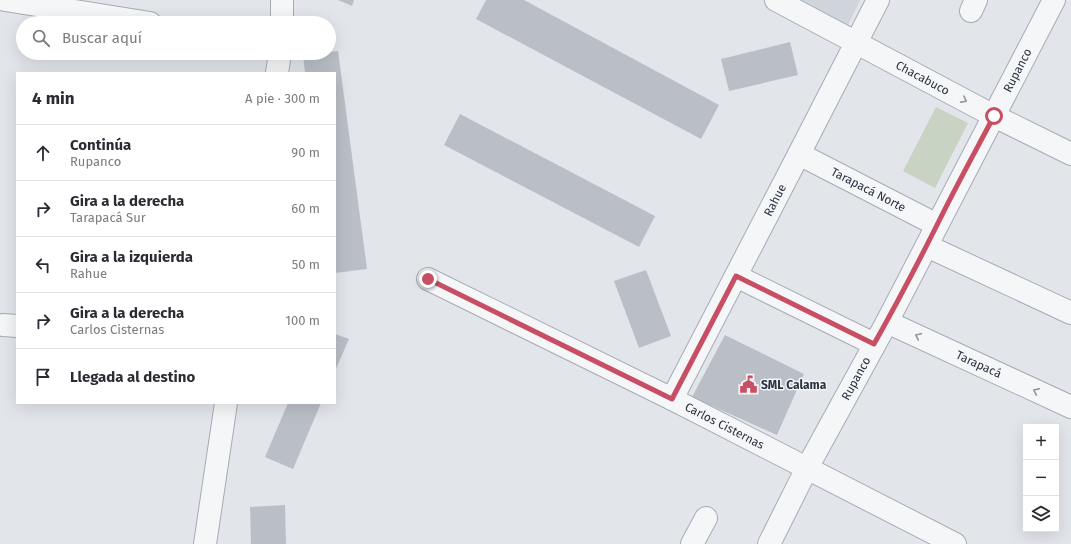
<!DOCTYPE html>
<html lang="es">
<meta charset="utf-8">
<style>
body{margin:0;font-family:"Fira Sans",sans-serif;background:#f2f2f3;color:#2b2b33}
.controls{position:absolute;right:12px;bottom:12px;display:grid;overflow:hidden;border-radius:0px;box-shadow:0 4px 16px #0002}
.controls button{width:36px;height:36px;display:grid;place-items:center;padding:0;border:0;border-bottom:1px solid #e1e1e2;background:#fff;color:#2b2b33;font:20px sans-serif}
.stop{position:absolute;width:12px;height:12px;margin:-9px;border:3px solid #c84e64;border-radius:50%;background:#fff}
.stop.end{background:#c84e64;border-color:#fff;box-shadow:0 1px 4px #0008}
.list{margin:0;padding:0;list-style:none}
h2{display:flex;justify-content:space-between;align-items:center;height:52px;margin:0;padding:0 16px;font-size:17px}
h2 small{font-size:13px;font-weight:400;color:#7c7c81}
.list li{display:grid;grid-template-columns:26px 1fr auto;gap:12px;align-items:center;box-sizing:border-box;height:56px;padding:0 16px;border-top:1px solid #e1e1e2}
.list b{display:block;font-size:15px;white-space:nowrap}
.list p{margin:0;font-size:13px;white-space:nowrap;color:#7c7c81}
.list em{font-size:13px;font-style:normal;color:#7c7c81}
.icon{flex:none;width:22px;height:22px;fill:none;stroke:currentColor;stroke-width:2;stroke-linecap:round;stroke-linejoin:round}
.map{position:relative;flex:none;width:1071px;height:544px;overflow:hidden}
.search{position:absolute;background:#fff;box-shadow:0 4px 16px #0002;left:16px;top:16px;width:320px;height:44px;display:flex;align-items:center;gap:10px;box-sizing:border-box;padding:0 14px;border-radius:22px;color:#7c7c81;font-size:15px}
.panel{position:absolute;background:#fff;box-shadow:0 4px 16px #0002;left:16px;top:72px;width:320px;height:332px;border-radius:0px}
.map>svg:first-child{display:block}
</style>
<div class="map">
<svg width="1071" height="544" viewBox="0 0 1071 544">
<rect width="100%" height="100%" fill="#e2e5ea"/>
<path fill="#d0d5dc" d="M 802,0 L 860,0 L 848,25 Z"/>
<path fill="#c8d3c4" d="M 936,107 L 968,123 L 935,188 L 903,171 Z"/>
<g fill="#babfc7">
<path d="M 338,0 L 354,0 L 352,6 Z"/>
<path d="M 486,0 L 524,0 L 719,105 L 701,139 L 476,19 Z"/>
<path d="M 790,42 L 798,75 L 729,91 L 721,59 Z"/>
<path d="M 338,51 L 367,269 L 335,273 L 335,73 L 305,73 L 303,55 Z"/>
<path d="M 460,114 L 655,216 L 639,247 L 444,145 Z"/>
<path d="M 646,270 L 671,336 L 639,348 L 614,281 Z"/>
<path d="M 335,334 L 349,339 L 335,371 Z"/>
<path d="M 725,335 L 804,374 L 777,435 L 692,397 Z"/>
<path d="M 288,403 L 321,403 L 293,469 L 265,457 Z"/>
<path d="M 285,505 L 286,544 L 251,544 L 250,507 Z"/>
</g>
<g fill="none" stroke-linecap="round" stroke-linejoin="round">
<defs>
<g id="minor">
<path d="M 5,0 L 150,23"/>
<path id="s1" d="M 776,0 L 994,116 L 1071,154"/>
<path d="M 971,11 L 976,0"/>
<path d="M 282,23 L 282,0"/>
<path d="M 277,73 L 280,53"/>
<path id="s2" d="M 799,154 L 937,225"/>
<path d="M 927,246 L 1071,313"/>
<path d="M 736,276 L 874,344"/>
<path id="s3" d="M 428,279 L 672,399 L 955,544"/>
<path id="s4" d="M 887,322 L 1071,407"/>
<path d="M 3,325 L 17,326"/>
<path id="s5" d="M 672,399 L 799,154 L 878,0"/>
<path d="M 205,544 L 226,403"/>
<path d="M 692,544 L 706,518"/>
<path id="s6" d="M 769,544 L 807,468 L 887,322 L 1054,0"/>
</g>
</defs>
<use href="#minor" stroke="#a7acb4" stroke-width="24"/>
<use href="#minor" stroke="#f5f6f8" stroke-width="22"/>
</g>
<defs><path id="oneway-chevron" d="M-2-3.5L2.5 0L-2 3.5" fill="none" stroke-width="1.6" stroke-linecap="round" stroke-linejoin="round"/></defs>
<g stroke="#90959c">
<use href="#oneway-chevron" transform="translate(964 100) rotate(28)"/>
<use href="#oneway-chevron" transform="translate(918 336) rotate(-155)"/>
<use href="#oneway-chevron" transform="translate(1036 391) rotate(-155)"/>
</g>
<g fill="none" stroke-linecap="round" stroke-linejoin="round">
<path stroke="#c84e64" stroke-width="5" d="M 428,279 L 672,399 L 736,276 L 874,344 C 896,305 917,265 937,225 C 955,188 975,152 994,116"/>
</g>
<defs>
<symbol id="civic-bare" viewBox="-9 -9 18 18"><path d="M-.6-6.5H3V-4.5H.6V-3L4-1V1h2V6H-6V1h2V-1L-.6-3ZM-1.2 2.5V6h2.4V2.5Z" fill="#c84e64" stroke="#f2f4f7" stroke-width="2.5" paint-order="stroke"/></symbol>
</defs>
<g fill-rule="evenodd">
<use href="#civic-bare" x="736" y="372" width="25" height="25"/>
</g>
<g text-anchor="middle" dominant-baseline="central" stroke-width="3" stroke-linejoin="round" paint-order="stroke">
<g font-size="12" fill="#2b3441" stroke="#f2f4f7">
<text stroke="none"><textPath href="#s6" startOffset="535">Rupanco</textPath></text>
<text stroke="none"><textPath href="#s1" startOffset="166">Chacabuco</textPath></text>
<text stroke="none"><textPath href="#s2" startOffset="78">Tarapacá Norte</textPath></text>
<text stroke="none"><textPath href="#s5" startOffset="224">Rahue</textPath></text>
<text stroke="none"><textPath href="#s4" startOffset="101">Tarapacá</textPath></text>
<text stroke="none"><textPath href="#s6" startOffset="187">Rupanco</textPath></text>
<text stroke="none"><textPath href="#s3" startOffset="331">Carlos Cisternas</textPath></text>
</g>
<g font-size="12" font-weight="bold" fill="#2b3441" stroke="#f2f4f7" text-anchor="start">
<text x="761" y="385">SML Calama</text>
</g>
</g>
</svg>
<div class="controls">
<button>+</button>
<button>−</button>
<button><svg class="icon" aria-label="layers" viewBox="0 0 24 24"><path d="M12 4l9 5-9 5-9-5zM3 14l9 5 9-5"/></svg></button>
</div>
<div class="stop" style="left:994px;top:116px"></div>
<div class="stop end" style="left:428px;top:279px"></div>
<div class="search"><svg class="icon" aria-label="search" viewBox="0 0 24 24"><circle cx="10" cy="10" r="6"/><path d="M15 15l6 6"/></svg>Buscar aquí</div>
<section class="panel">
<h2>4 min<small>A pie · 300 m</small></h2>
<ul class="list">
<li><svg class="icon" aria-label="ahead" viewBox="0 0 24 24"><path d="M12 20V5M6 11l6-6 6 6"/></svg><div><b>Continúa</b><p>Rupanco</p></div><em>90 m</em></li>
<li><svg class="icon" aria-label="right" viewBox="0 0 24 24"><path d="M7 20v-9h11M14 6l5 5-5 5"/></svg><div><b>Gira a la derecha</b><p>Tarapacá Sur</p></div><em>60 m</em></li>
<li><svg class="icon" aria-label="left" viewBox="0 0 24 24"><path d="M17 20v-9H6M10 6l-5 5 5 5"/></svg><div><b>Gira a la izquierda</b><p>Rahue</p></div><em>50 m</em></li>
<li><svg class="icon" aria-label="right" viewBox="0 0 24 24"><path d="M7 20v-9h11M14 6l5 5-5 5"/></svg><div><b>Gira a la derecha</b><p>Carlos Cisternas</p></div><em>100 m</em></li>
<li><svg class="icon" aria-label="arrive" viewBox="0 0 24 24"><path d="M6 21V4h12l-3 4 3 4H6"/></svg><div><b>Llegada al destino</b></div></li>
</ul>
</section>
</div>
